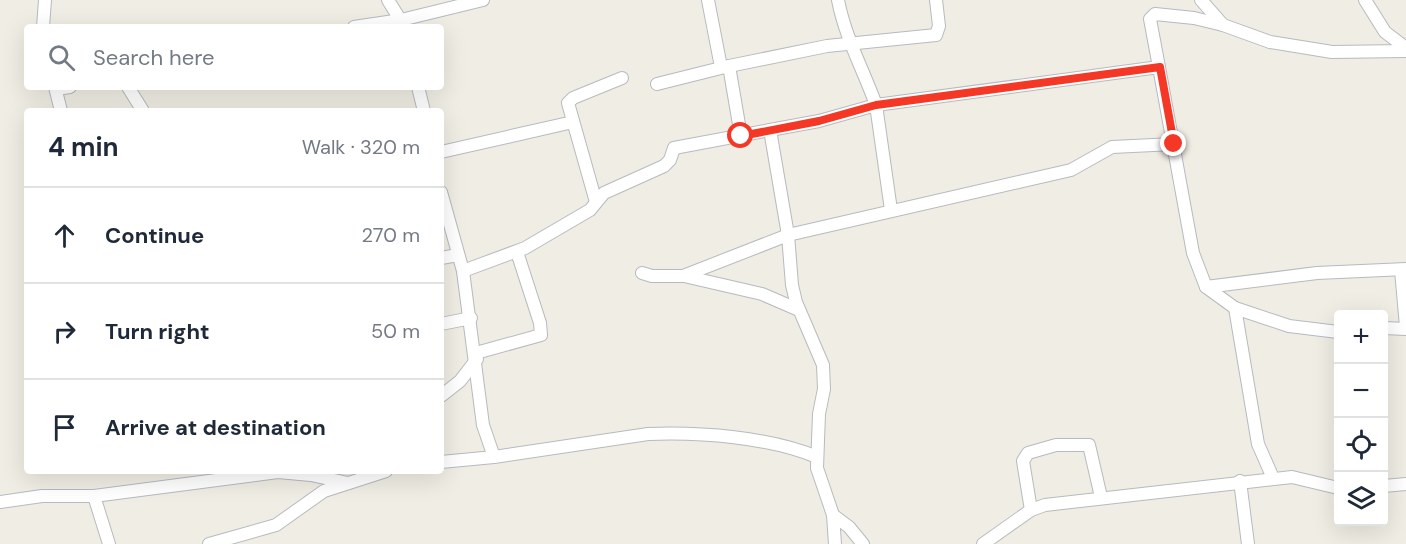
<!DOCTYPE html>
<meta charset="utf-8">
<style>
body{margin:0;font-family:"DM Sans",sans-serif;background:#f6f6f7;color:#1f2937}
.controls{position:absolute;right:18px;bottom:18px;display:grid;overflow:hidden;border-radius:6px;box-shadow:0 6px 24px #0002}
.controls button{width:54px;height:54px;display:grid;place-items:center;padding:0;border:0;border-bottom:2px solid #e0e1e3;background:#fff;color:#1f2937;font:30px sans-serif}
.stop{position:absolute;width:18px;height:18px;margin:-14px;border:4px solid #f53825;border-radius:50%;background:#fff}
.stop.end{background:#f53825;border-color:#fff;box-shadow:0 2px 6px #0008}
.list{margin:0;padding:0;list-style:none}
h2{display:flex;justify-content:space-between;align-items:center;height:78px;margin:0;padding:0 24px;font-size:26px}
h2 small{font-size:20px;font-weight:400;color:#747a83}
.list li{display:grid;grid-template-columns:39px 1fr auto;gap:18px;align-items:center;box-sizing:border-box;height:96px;padding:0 24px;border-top:2px solid #e0e1e3}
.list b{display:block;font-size:22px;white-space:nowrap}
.list em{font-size:20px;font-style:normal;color:#747a83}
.icon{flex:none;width:33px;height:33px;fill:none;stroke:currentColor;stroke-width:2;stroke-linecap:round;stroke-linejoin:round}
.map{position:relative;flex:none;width:1406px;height:544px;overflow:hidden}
.search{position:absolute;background:#fff;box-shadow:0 6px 24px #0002;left:24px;top:24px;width:420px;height:66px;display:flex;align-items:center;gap:15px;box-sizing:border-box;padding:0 21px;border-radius:6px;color:#747a83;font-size:22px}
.panel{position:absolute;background:#fff;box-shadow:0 6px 24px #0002;left:24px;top:108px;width:420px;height:366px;border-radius:6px}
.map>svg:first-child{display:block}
</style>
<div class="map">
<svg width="1406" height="544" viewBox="0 0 1406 544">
<rect width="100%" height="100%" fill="#f0ede4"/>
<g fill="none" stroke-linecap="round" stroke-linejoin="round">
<defs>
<g id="minor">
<path d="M 388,0 L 404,26"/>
<path d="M 708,0 L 721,67"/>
<path d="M 838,0 C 845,37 863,69 876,105 L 1159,67 L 1193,253 L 1206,287 L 1235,308 L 1289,326 L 1338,332"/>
<path d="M 1201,0 L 1223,25"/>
<path d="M 1365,0 L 1385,32 L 1406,48"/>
<path d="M 43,27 L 45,0"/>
<path d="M 354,27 L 401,20 L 483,0"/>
<path d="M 729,66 L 741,136"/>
<path d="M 1159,67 L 1150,19 L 1155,14 L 1194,18 L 1223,25 L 1270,42 L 1332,52 L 1406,51"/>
<path d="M 657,84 L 729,66 L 827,46 L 936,35 L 939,26 L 936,0"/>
<path d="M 55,87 L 61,111"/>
<path d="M 128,87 L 143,111"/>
<path d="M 418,87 L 424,111"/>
<path d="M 56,89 L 70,87"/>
<path d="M 441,152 L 573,122"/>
<path d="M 441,192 L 463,271 L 483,425 L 494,457"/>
<path d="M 596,202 L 568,103 L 573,98 L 622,78"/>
<path d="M 441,258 L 458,255"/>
<path d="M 1401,270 L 1406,327"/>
<path d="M 463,271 L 525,248 L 590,210 L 604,193 L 664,166 L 670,160 L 674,148 L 770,130"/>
<path d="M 642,273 L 652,276 L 683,276 L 788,235 L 1071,170 L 1112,147 L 1174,144"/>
<path d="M 684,276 L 762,294 L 799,310"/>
<path d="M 1206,287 L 1317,273 L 1406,269"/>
<path d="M 1235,308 L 1258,444 L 1273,478"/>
<path d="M 441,324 L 471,318"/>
<path d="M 1384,328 L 1406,329"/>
<path d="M 476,353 L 541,335 L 540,323 L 517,252"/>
<path d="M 441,396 L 460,381 L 477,359"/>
<path d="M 441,462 L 494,457 L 648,434 C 700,432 769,437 817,457"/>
<path d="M 1240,481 L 1248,544"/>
<path d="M 1384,486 L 1406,484"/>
<path d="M 94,496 L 109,544"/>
<path d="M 0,502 L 42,496 L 94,496 L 278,472 L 311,475 L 348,483"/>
<path d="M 1031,510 L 1023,461 L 1028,453 L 1056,445 L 1089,445 L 1101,497"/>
<path d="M 833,515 L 849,527 L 863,544"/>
<path d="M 209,544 L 276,525 L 324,491 L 386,471"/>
<path d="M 835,544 L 833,515 L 817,468 L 819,414 L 824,389 L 823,365 L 796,302 L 792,285 L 788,235 L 770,130 L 819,121 L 876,105 L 891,210"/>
<path d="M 983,544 L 1031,510 L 1045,505 L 1292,477 L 1338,488"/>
</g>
</defs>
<use href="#minor" stroke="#b7babf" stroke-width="14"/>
<use href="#minor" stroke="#fff" stroke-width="12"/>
</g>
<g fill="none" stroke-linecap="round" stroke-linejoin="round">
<path stroke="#f53825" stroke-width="8" d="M 741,136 L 819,121 L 876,105 L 1160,67 L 1174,144"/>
</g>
</svg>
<div class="controls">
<button>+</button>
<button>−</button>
<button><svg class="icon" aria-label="locate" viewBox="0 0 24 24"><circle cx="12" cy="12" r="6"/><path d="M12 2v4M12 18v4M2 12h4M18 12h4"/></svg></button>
<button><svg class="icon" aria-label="layers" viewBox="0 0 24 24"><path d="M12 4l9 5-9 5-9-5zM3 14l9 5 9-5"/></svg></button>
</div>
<div class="stop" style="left:741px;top:136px"></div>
<div class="stop end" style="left:1174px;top:144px"></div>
<div class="search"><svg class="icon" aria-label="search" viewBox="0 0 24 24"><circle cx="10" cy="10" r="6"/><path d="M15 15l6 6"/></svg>Search here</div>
<section class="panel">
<h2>4 min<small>Walk · 320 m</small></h2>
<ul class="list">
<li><svg class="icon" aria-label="ahead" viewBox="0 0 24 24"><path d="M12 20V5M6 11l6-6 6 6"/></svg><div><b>Continue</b></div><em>270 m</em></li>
<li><svg class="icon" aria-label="right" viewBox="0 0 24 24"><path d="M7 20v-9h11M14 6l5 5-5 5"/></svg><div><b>Turn right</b></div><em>50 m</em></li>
<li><svg class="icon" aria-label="arrive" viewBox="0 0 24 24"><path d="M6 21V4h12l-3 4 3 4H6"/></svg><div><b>Arrive at destination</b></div></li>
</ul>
</section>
</div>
